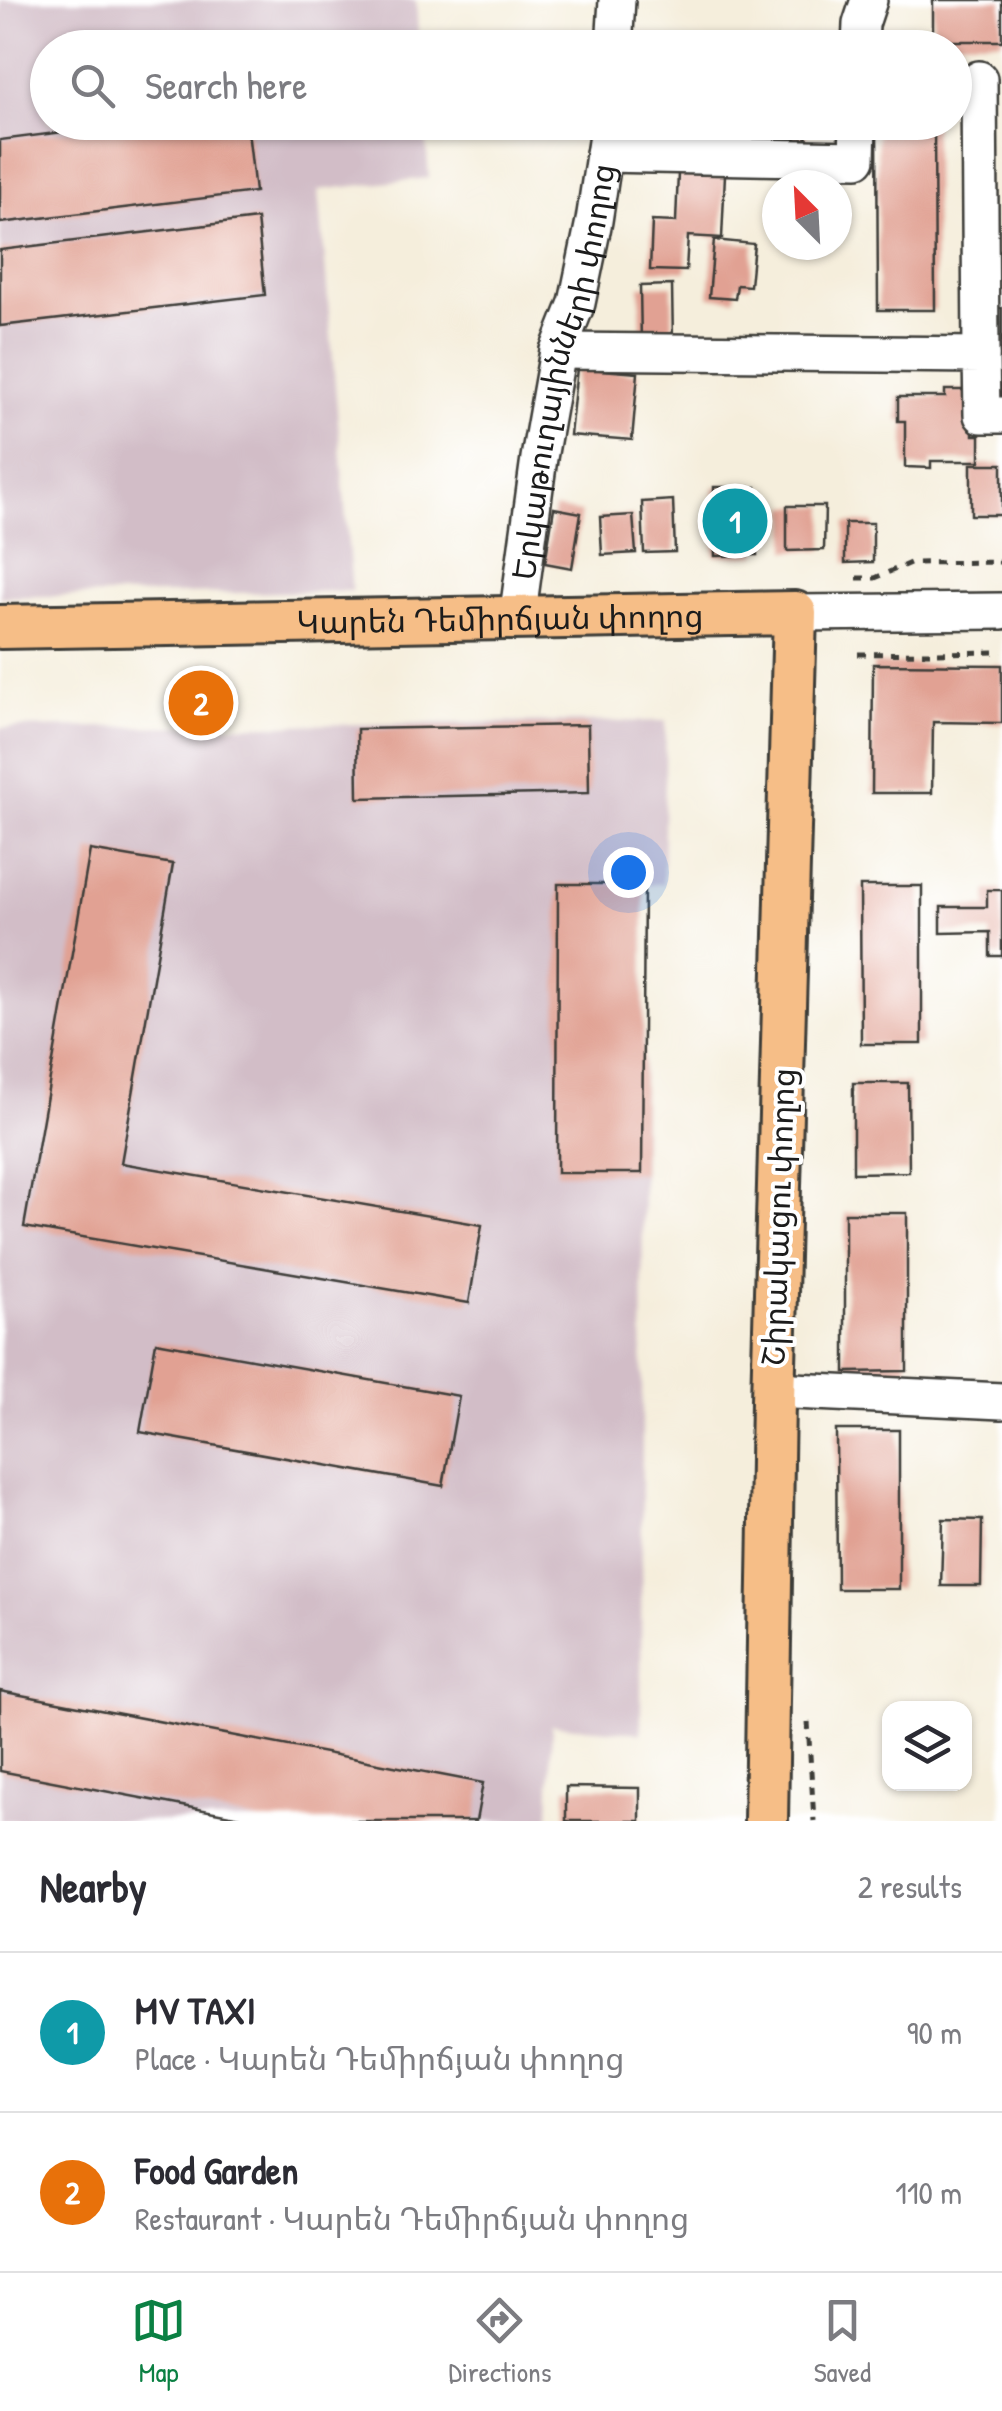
<!DOCTYPE html>
<meta charset="utf-8">
<style>
body{margin:0;font-family:"Patrick Hand","Noto Sans Armenian",sans-serif;background:#f2f2f3;color:#2b2b33}
.controls{position:absolute;right:30px;bottom:30px;display:grid;overflow:hidden;border-radius:20px;box-shadow:0 2px 8px #0004}
.controls button{width:90px;height:90px;display:grid;place-items:center;padding:0;border:0;border-bottom:2px solid #e1e1e2;background:#fff;color:#2b2b33;font:50px sans-serif}
.compass{position:absolute;left:762px;top:170px;width:90px;height:90px;border-radius:50%;background:#fff;box-shadow:0 2px 8px #0004;rotate:336deg}
.you{position:absolute;left:628px;top:872px;width:35px;height:35px;margin:-25px;border:8px solid #fff;border-radius:50%;background:#1a73e8;box-shadow:0 0 0 15px #1a73e833}
.badge{display:grid;place-items:center;width:65px;height:65px;border-radius:50%;background:#0b8043;color:#fff;font-size:32px;font-weight:700}
.pin{position:absolute;translate:-50% -50%;border:5px solid #fff;box-shadow:0 2px 10px #0006}
.list{margin:0;padding:0;list-style:none}
h2{display:flex;justify-content:space-between;align-items:center;height:130px;margin:0;padding:0 40px;font-size:42px}
h2 small{font-size:32px;font-weight:400;color:#7c7c81}
.list li{display:grid;grid-template-columns:65px 1fr auto;gap:30px;align-items:center;box-sizing:border-box;height:160px;padding:0 40px;border-top:2px solid #e1e1e2}
.list b{display:block;font-size:38px;white-space:nowrap}
.list p{margin:0;font-size:32px;white-space:nowrap;color:#7c7c81}
.list em{font-size:32px;font-style:normal;color:#7c7c81}
.icon{flex:none;width:55px;height:55px;fill:none;stroke:currentColor;stroke-width:2;stroke-linecap:round;stroke-linejoin:round}
.map{position:relative;flex:none;width:1002px;height:1821px;overflow:hidden}
.search{position:absolute;background:#fff;box-shadow:0 2px 8px #0004;left:30px;right:30px;top:30px;height:110px;display:flex;align-items:center;gap:25px;box-sizing:border-box;padding:0 35px;border-radius:55px;color:#7c7c81;font-size:38px}
.sheet{height:450px;background:#fff}
nav{display:flex;justify-content:space-around;align-items:center;box-sizing:border-box;height:140px;border-top:2px solid #e1e1e2;background:#fff;font-size:28px;color:#7c7c81}
nav a{display:grid;justify-items:center;gap:5px}
nav .on{color:#0b8043}
.map>svg:first-child{display:block}
</style>
<div class="map">
<svg width="1002" height="1821" viewBox="0 0 1002 1821">
<rect width="100%" height="100%" fill="#fff"/>
<filter id="ink" filterUnits="userSpaceOnUse"><feTurbulence type="fractalNoise" baseFrequency=".01" numOctaves="2"/><feDisplacementMap in="SourceGraphic" scale="20" xChannelSelector="R" yChannelSelector="G"/><feConvolveMatrix kernelMatrix="1 2 1 2 8 2 1 2 1" color-interpolation-filters="sRGB"/></filter>
<filter id="wash" filterUnits="userSpaceOnUse"><feTurbulence type="fractalNoise" baseFrequency=".0048" numOctaves="4" result="noise"/><feDisplacementMap in="SourceGraphic" scale="40" xChannelSelector="R" yChannelSelector="G"/><feGaussianBlur stdDeviation="2.25" result="paint"/><feColorMatrix in="noise" values="0 0 0 0 0 0 0 0 0 0 0 0 0 0 0 0 0 1.4 0 .05"/><feComposite in="paint" operator="in"/></filter>
<g filter="url(#wash)">
<rect width="100%" height="100%" fill="#f5eedc"/>
<g fill="#d2bdc7">
<path d="M 0,0 L 416,0 L 419,47 L 48,48 L 48,122 L 425,123 L 429,178 L 319,190 L 352,591 L 0,597 Z"/>
<path d="M 666,721 L 663,884 L 644,885 L 641,1733 L 552,1725 L 549,1821 L 0,1821 L 0,728 Z"/>
</g>
<g id="blocks">
<g fill="#e1a193">
<rect x="933" y="0" width="69" height="41"/>
<path d="M 142,122 L 247,122 L 255,192 L 0,223 L 0,140 Z"/>
<path d="M 631,122 L 662,122 L 663,144 L 631,145 Z"/>
<path d="M 736,122 L 807,122 L 806,151 L 736,150 Z"/>
<path d="M 877,122 L 934,122 L 935,310 L 878,310 Z"/>
<path d="M 678,173 L 725,174 L 722,238 L 688,236 L 686,271 L 650,270 L 652,221 L 676,222 Z"/>
<path d="M 257,219 L 265,295 L 0,326 L 0,250 Z"/>
<path d="M 714,240 L 754,244 L 750,286 L 737,285 L 735,299 L 709,297 Z"/>
<path d="M 672,285 L 673,342 L 641,343 L 640,286 Z"/>
<path d="M 992,308 L 1002,308 L 1002,405 L 993,405 Z"/>
<path d="M 577,368 L 638,373 L 632,440 L 570,435 Z"/>
<path d="M 945,390 L 973,390 L 973,435 L 980,435 L 980,461 L 931,461 L 931,468 L 905,467 L 905,421 L 898,421 L 898,397 L 945,397 Z"/>
<rect x="971" y="464" width="31" height="51"/>
<path d="M 714,487 L 756,487 L 757,555 L 715,556 Z"/>
<path d="M 673,500 L 675,552 L 644,553 L 642,502 Z"/>
<path d="M 787,506 L 825,506 L 824,550 L 787,551 Z"/>
<path d="M 554,508 L 581,513 L 572,568 L 545,563 Z"/>
<path d="M 633,515 L 636,553 L 602,555 L 600,517 Z"/>
<path d="M 845,523 L 873,523 L 873,562 L 845,563 Z"/>
<path d="M 873,664 L 1002,665 L 1002,723 L 933,722 L 932,793 L 872,793 Z"/>
<path d="M 588,725 L 589,793 L 358,798 L 357,729 Z"/>
<path d="M 90,850 L 173,864 L 121,1163 L 482,1225 L 469,1303 L 24,1227 Z"/>
<path d="M 558,884 L 644,884 L 642,1173 L 557,1173 Z"/>
<path d="M 860,886 L 922,886 L 922,1044 L 861,1044 Z"/>
<path d="M 987,890 L 1002,890 L 1002,956 L 990,956 L 990,932 L 941,933 L 941,907 L 987,907 Z"/>
<path d="M 853,1083 L 908,1083 L 909,1172 L 853,1173 Z"/>
<path d="M 845,1213 L 907,1213 L 907,1371 L 845,1372 Z"/>
<path d="M 156,1342 L 459,1396 L 443,1486 L 140,1432 Z"/>
<path d="M 836,1430 L 899,1430 L 899,1589 L 837,1589 Z"/>
<path d="M 943,1519 L 982,1520 L 981,1586 L 941,1586 Z"/>
<path d="M 0,1691 L 483,1783 L 476,1821 L 261,1821 L 0,1771 Z"/>
<path d="M 566,1787 L 640,1788 L 640,1821 L 566,1821 Z"/>
</g>
</g>
</g>
<g filter="url(#ink)">
<use href="#blocks" fill-opacity="0" stroke="#3d3c39" stroke-width="2.5"/>
<g fill="none" stroke-linecap="round" stroke-linejoin="round">
<defs>
<g id="minor">
<path d="M 614,48 L 617,0"/>
<path d="M 860,48 L 861,24 L 869,0"/>
<path d="M 979,79 L 981,355"/>
<path d="M 604,154 L 857,159 L 858,122"/>
<path d="M 558,351 L 981,355 L 982,415 L 1002,415"/>
<path d="M 795,613 L 1002,611"/>
<path id="s1" d="M 517,619 L 539,458 L 558,351 L 577,303 L 594,221 L 609,122"/>
<path d="M 773,1390 L 1002,1401"/>
</g>
<g id="major">
<path id="s2" d="M 0,627 L 795,613 L 773,1400 L 766,1821"/>
</g>
</defs>
<use href="#minor" stroke="#3d3c39" stroke-width="40"/>
<use href="#major" stroke="#3d3c39" stroke-width="48"/>
<g stroke="#3d3c39" stroke-width="5" stroke-dasharray="8 8" stroke-linecap="butt">
<path d="M 857,578 L 875,578 L 910,563 L 1002,562"/>
<path d="M 858,654 L 1002,652"/>
<path d="M 808,1722 L 814,1821"/>
</g>
<use href="#minor" stroke="#fff" stroke-width="35"/>
<use href="#major" stroke="#f6be87" stroke-width="42"/>
</g>
</g>
<g text-anchor="middle" dominant-baseline="central" stroke-width="8" stroke-linejoin="round" paint-order="stroke">
<g font-size="32" fill="#1c1c1c" stroke="#fff">
<text stroke="none"><textPath href="#s1" startOffset="252">Երկաթուղայինների փողոց</textPath></text>
<text stroke="none"><textPath href="#s2" startOffset="500">Կարեն Դեմիրճյան փողոց</textPath></text>
<text transform="translate(778 1217) rotate(-88)">Շիրակացու փողոց</text>
</g>
</g>
</svg>
<div class="controls">
<button><svg class="icon" aria-label="layers" viewBox="0 0 24 24"><path d="M12 4l9 5-9 5-9-5zM3 14l9 5 9-5"/></svg></button>
</div>
<svg class="compass" viewBox="-18 -18 36 36"><path d="M0-13l5 13h-10z" fill="#e53935"/><path d="M0 13l5-13h-10z" fill="#7c7c81"/></svg>
<div class="you"></div>
<div class="pin badge" style="left:735px;top:521px;background:#0f9aa8">1</div>
<div class="pin badge" style="left:201px;top:703px;background:#e8710a">2</div>
<div class="search"><svg class="icon" aria-label="search" viewBox="0 0 24 24"><circle cx="10" cy="10" r="6"/><path d="M15 15l6 6"/></svg>Search here</div>
</div>
<section class="sheet">
<h2>Nearby<small>2 results</small></h2>
<ul class="list">
<li><span class="badge" style="background:#0f9aa8">1</span><div><b>MV TAXI</b><p>Place · Կարեն Դեմիրճյան փողոց</p></div><em>90 m</em></li>
<li><span class="badge" style="background:#e8710a">2</span><div><b>Food Garden</b><p>Restaurant · Կարեն Դեմիրճյան փողոց</p></div><em>110 m</em></li>
</ul>
</section>
<nav>
<a class="on"><svg class="icon" aria-label="map" viewBox="0 0 24 24"><path d="M3 6l6-2 6 2 6-2v14l-6 2-6-2-6 2zM9 4v14M15 6v14"/></svg>Map</a>
<a><svg class="icon" aria-label="directions" viewBox="0 0 24 24"><path d="M12 3l9 9-9 9-9-9zM9 14v-3h6M13 9l2 2-2 2"/></svg>Directions</a>
<a><svg class="icon" aria-label="saved" viewBox="0 0 24 24"><path d="M7 4h10v16l-5-4-5 4z"/></svg>Saved</a>
</nav>
